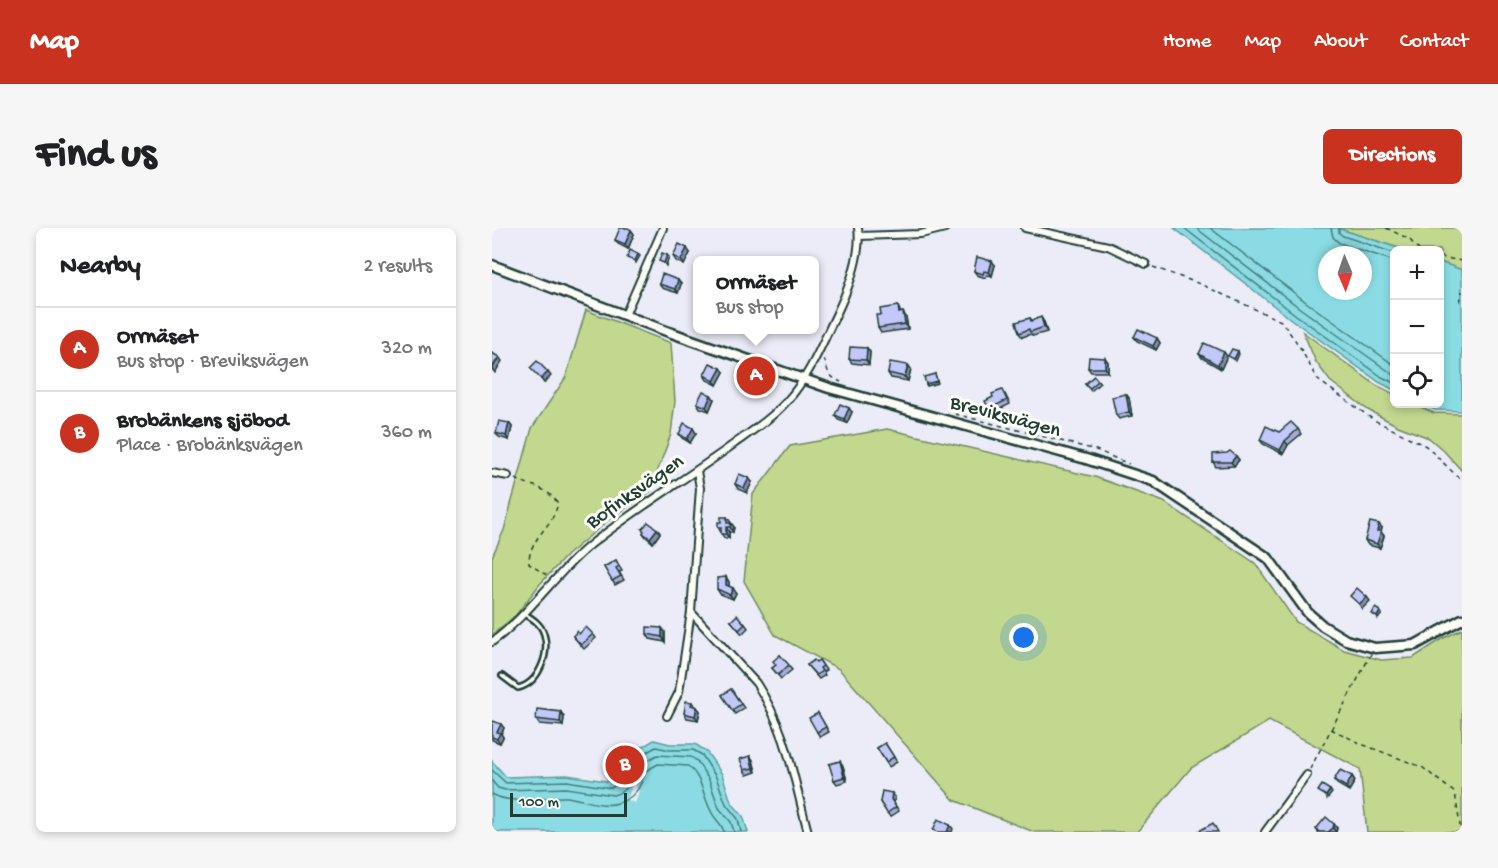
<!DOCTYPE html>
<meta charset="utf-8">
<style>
body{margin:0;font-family:"Gochi Hand",sans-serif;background:#f6f6f6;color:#202124}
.controls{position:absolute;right:18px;top:18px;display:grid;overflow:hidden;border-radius:9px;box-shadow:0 3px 9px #0003}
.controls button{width:54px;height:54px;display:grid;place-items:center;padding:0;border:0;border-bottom:2px solid #e0e0e0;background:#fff;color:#202124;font:30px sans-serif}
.compass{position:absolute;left:826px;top:18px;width:54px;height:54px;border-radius:50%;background:#fff;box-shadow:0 3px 9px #0003;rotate:178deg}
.scale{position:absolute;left:18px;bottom:15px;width:117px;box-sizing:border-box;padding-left:6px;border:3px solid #1f3d34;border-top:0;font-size:16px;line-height:21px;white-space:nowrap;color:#1f3d34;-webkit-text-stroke:4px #fdfcf7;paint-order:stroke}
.you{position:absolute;left:532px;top:410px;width:21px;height:21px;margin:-15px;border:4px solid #fff;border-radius:50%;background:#1a73e8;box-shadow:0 0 0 9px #1a73e833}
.badge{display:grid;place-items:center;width:39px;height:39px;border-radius:50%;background:#c8321e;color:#fff;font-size:20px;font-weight:700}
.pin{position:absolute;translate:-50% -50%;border:3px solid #fff;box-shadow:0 2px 6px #0006}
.popup{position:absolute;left:201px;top:28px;width:126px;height:78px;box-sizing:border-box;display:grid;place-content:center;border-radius:9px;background:#fff;filter:drop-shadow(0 2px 4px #0005);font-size:20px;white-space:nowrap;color:#757577}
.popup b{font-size:22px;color:#202124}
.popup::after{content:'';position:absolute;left:50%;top:100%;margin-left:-12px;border:12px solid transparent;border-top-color:#fff}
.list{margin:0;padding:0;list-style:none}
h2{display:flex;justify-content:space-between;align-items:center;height:78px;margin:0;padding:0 24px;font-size:26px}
h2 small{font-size:20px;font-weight:400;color:#757577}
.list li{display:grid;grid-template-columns:39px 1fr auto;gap:18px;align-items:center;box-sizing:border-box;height:84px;padding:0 24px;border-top:2px solid #e0e0e0}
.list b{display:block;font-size:22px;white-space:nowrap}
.list p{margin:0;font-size:20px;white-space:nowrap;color:#757577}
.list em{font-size:20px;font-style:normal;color:#757577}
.icon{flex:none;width:33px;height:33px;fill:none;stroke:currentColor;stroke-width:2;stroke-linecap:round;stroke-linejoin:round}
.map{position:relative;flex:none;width:970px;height:604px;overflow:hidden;border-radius:9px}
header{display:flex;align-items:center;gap:36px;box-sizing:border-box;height:84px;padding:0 30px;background:#c8321e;color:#fff}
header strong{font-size:28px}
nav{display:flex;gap:33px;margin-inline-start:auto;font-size:21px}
.intro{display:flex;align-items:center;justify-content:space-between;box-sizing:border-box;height:144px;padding:0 36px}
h1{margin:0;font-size:42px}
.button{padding:15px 27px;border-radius:9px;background:#c8321e;color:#fff;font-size:21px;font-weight:700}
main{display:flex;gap:36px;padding:0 36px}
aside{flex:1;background:#fff;border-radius:9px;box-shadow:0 3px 9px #0003}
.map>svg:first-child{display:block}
</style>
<header>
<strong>Map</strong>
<nav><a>Home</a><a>Map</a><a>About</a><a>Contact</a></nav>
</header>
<div class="intro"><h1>Find us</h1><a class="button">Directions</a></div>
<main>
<aside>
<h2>Nearby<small>2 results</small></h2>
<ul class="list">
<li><span class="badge">A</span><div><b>Orrnäset</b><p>Bus stop · Breviksvägen</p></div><em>320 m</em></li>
<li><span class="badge">B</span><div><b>Brobänkens sjöbod</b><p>Place · Brobänksvägen</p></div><em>360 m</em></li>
</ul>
</aside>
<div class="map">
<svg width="970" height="604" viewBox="0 0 970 604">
<rect width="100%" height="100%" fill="#ececf8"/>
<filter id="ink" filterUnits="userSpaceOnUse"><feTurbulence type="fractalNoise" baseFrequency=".0167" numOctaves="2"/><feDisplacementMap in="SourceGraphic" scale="12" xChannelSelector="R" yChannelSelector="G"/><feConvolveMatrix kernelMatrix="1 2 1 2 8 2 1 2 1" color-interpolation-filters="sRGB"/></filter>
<g filter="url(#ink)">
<g fill="#c2d88e" stroke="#708a61" stroke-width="1.5">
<path d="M 845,0 L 970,0 L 970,42 L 948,34 L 948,22 L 913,22 Z"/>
<path d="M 94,82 L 179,115 L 183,173 L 179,206 L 158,264 L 118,291 L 75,327 L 48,356 L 24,387 L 0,407 L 0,329 L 12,302 L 40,200 L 74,149 Z"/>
<path d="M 811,104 L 884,157 L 902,166 L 902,176 L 922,176 L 942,185 L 970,186 L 970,243 L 952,223 L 937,210 L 906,198 L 876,182 L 838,153 L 824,134 Z"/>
<path d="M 395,201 L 603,249 L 672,274 L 763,335 L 804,394 L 852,422 L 889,432 L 921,430 L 950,411 L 970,401 L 970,604 L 875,604 L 868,541 L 777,493 L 699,540 L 645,604 L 542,604 L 462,572 L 347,441 L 283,407 L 252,353 L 261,266 L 298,218 Z"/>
</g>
<g fill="#8adbe3" stroke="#5f9c9d" stroke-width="1.5" fill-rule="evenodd">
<path d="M 682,0 L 845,0 L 912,22 L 902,22 L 902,162 L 887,154 L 800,92 ZM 835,27 L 871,27 L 871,63 L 835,63 Z"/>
<path d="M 948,34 L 970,42 L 970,183 L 943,182 L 930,176 L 948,176 Z"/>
<path d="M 162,512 L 178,516 L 203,516 L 214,523 L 230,546 L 239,574 L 251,588 L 256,604 L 0,604 L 0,533 L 14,549 L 75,547 L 120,554 L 129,547 L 128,532 Z"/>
</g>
<path fill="#ececf8" d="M 139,526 L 145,562 L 147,563 L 143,575 L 135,572 L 139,561 L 134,529 Z"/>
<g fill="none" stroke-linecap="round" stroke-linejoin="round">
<g stroke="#4a7c7a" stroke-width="1.5">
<path d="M 692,0 L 804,87 L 890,149 L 902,155"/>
<path d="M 704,0 L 809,81 L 902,147"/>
<path d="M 718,0 L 814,74 L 902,137"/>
<path d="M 839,0 L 841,9 L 847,15 L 902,33"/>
<path d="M 847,0 L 847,5 L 851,8 L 902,25"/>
<path d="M 137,534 L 164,519 L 178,522 L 201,522 L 210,527 L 224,549 L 234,576 L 246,591 L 249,604"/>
<path d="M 0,542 L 14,555 L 75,553 L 119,560 L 133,551 L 135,544"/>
<path d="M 0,553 L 6,560 L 13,562 L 74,560 L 121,567 C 136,563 141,554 144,539 L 165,527 L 199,529 L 205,533 L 217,552 L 227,580 L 239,594 L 242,604"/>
<path d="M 0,566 C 19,578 53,568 75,569 C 91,571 111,580 126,575 C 141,571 150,559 152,544 L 166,536 L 196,538 C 210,549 211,568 219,583 C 222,591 230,595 232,604"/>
</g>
<defs>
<path id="service" d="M 10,448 L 26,460 C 47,455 58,426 52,406 C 49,396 41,391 33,386"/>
<g id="minor">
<path d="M 533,0 L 616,18 L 654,36"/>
<path d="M 367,8 L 429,6 L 453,0"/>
<path d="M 133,87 L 171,0"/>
<path d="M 205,243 L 208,260 L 199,384 L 264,455 C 296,504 301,549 316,604"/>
<path d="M 0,245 L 16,248"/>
<path d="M 0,414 C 37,387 62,347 97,318 C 143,281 194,251 242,216 C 260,203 280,190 295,173 C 317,149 330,116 344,87 C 356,62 370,28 366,0"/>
<path d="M 175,488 L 187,464 L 199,384"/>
<path d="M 773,604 L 815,547"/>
</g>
<path id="secondary" d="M 0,37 L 177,104 L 337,160 L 594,231 L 661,253 L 776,330 L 816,385 L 831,398 L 854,412 L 883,420 L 923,417 L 970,391"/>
</defs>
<use href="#service" stroke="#1f3d34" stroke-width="8"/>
<use href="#minor" stroke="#1f3d34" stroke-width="10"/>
<use href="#secondary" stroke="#1f3d34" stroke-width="13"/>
<g stroke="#1f3d34" stroke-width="1.5" stroke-dasharray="4.5 4.5" stroke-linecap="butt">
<path d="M 894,0 L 917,11 L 927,22"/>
<path d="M 948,29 L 970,33"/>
<path d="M 661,39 L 708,56 L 789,93 L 806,116 L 826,152 L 882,192 L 934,218 L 970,253"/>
<path d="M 968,74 L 970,63"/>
<path d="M 332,131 C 337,144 334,147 349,154"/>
<path d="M 463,186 L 604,222 L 637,236"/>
<path d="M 23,251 C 42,259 52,258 66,275 C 61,300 36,310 37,336 L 56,348"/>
<path d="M 839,501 L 872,517 L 930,539 L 963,565 L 969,604"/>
<path d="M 818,541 L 879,426"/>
</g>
<use href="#service" stroke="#fdfcf7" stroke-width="3"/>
<use href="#minor" stroke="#fdfcf7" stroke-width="6"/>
<use href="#secondary" stroke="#fdfcf7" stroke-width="8"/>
</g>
<g fill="#a9abd6" stroke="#1f3d34" stroke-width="1.5">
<path d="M 139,2 L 142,6 L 136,21 L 126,16 L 123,12 Z"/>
<path d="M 198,25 L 192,37 L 184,33 L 181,28 Z"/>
<path d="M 503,37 L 500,48 L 495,47 L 494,50 L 485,47 L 482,43 Z"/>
<path d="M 167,56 L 189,56 L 186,65 L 170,60 Z"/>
<path d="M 406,78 L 409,85 L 414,89 L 416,101 L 389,105 L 386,100 L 389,87 Z"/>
<path d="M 538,90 L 540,92 L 552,94 L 555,104 L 541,108 L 539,106 L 530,109 L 527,105 Z"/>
<path d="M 642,109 L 665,110 L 668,115 L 664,122 L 645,113 Z"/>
<path d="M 375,120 L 378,124 L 377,137 L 360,135 L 357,131 Z"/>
<path d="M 707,126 L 735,128 L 729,141 L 710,130 Z"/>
<path d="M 613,130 L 616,134 L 616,144 L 599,144 L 596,140 Z"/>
<path d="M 416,137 L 419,141 L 416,153 L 399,150 L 396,145 Z"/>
<path d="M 232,144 L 225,157 L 215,152 L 212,147 Z"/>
<path d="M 443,146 L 446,155 L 435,158 L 434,156 Z"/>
<path d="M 602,148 L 608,155 L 599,163 L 593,156 Z"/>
<path d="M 513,166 L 518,176 L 500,185 L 497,181 Z"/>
<path d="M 634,166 L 637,170 L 640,188 L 627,191 L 624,187 Z"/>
<path d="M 219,167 L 222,171 L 217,183 L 208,180 L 205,175 Z"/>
<path d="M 360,184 L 355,195 L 346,192 L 343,187 Z"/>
<path d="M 17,195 L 20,199 L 17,212 L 7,209 L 4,205 Z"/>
<path d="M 806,201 L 809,206 L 796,217 L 791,226 L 771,216 L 768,212 L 787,204 Z"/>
<path d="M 204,205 L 198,215 L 190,210 L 187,206 Z"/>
<path d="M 744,228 L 747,232 L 742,238 L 724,239 L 721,234 Z"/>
<path d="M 260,254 L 255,265 L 246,261 L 243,256 Z"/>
<path d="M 235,289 L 242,299 L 241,304 L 237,304 L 237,310 L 232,310 L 226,299 L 229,294 Z"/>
<path d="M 890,300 L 889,304 L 892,308 L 888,320 L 876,317 L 873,312 Z"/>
<path d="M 150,301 L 165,301 L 168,305 L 161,315 L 154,309 L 151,305 L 152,303 Z"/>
<path d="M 124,332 L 130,343 L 127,344 L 132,352 L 123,357 L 112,339 Z"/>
<path d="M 234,349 L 237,354 L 237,359 L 241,360 L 244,365 L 241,371 L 228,366 L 225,361 Z"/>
<path d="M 239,393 L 253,396 L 256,400 L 250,406 Z"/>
<path d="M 170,400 L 173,404 L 173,414 L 158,411 L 155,406 Z"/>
<path d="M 87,406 L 101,406 L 104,410 L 92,421 L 81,408 Z"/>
<path d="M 288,427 L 300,442 L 289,451 L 280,440 L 284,437 Z"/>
<path d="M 327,432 L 334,442 L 331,444 L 333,447 L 327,451 L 315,437 L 324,434 Z"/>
<path d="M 239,461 L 252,480 L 243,486 L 230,467 Z"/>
<path d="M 200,474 L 208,483 L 206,492 L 195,490 L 192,485 Z"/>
<path d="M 326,485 L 337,504 L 328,509 L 325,504 Z"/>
<path d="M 72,489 L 71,498 L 47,496 L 44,491 Z"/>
<path d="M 0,496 L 12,500 L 9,506 L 11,509 L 8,515 L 0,512 Z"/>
<path d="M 393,515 L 405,534 L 397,539 L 385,520 Z"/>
<path d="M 133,528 L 136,532 L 136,543 L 131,543 L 128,539 Z"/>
<path d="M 258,528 L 261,532 L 264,544 L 255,547 L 252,542 Z"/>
<path d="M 348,533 L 351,538 L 355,553 L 345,556 L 342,552 Z"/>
<path d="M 860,548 L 863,553 L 857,563 L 845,556 L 842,552 Z"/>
<path d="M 403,569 L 402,575 L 407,583 L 398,589 L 388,574 Z"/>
<path d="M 842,596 L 845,600 L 844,604 L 826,604 L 824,601 Z"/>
</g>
<g fill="#898bae" stroke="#1f3d34" stroke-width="1.5">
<path d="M 139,2 L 142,6 L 136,21 L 133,16 Z"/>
<path d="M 195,20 L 198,25 L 192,37 L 189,32 Z"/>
<path d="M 146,26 L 148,28 L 144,35 L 143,33 Z"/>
<path d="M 175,27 L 177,29 L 174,38 L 172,35 Z"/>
<path d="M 500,33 L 503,37 L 500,48 L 497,44 Z"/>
<path d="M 186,52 L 189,56 L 186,65 L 183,61 Z"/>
<path d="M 411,84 L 414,89 L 416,101 L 413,96 Z"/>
<path d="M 549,89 L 552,94 L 555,104 L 552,99 Z"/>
<path d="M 665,110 L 668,115 L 664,122 L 661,118 Z"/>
<path d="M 375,120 L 378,124 L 377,137 L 374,132 Z"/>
<path d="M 746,123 L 747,126 L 744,133 L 742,131 Z"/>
<path d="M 732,124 L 735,128 L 729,141 L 726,137 Z"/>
<path d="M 7,129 L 10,133 L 3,145 L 0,141 Z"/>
<path d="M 613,130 L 616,134 L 616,144 L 613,140 Z"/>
<path d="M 416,137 L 419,141 L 416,153 L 413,149 Z"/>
<path d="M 229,140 L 232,144 L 225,157 L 222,153 Z"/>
<path d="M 56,144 L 59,148 L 52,155 L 49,151 Z"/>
<path d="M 634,166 L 637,170 L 640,188 L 637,184 Z"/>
<path d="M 219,167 L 222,171 L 217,183 L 214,179 Z"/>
<path d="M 357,180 L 360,184 L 355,195 L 352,191 Z"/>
<path d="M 17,195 L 20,199 L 17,212 L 14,208 Z"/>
<path d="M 201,200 L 204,205 L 198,215 L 195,211 Z"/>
<path d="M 793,213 L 796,217 L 791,226 L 788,222 Z"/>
<path d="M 744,228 L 747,232 L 742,238 L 739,234 Z"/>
<path d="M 257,250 L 260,254 L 255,265 L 252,260 Z"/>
<path d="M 239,295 L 242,299 L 241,304 L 238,299 Z"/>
<path d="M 887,296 L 890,300 L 889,304 L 892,308 L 888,320 L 885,316 L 885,303 Z"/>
<path d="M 234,299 L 237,304 L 237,310 L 234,306 Z"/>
<path d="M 165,301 L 168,305 L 161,315 L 158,310 Z"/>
<path d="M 234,349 L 237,354 L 237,362 L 234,357 Z"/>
<path d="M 241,360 L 244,365 L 241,371 L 238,367 Z"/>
<path d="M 875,369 L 878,373 L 870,381 L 867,376 Z"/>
<path d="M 888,383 L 890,386 L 886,391 L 885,389 Z"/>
<path d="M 170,400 L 173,404 L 173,414 L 170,409 Z"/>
<path d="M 205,479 L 208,483 L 206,492 L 203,488 Z"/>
<path d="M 69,484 L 72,489 L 71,498 L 68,494 Z"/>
<path d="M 9,496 L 12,500 L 9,506 L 11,509 L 8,515 L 5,511 L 5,504 Z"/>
<path d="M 133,528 L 136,532 L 136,543 L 133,538 Z"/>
<path d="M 258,528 L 261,532 L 264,544 L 261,540 Z"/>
<path d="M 348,533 L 351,538 L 355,553 L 352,549 Z"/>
<path d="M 860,548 L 863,553 L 857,563 L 854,559 Z"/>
<path d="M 838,562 L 840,565 L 835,571 L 834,568 Z"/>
<path d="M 400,565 L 403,569 L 402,575 L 399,571 Z"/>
<path d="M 842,596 L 845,600 L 844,604 L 841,600 Z"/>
<path d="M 458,597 L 461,601 L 460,604 L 455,604 Z"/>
</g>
<g fill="#c4c7f9" stroke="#1f3d34" stroke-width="1.5">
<path d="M 128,0 L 136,0 L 139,2 L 133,16 L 123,12 Z"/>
<path d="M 187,16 L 195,20 L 189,32 L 181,28 Z"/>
<path d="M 138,22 L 146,26 L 143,33 L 135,30 Z"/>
<path d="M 170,25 L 175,27 L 172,35 L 167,33 Z"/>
<path d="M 485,29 L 500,33 L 497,44 L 492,43 L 491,46 L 482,43 Z"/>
<path d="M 170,46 L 186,52 L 183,61 L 167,56 Z"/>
<path d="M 406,78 L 407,85 L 411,84 L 413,96 L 386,100 L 384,87 L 389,87 L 388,81 Z"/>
<path d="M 549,89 L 552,99 L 538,104 L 537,101 L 527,105 L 524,94 L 538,90 L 539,93 Z"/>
<path d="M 646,101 L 665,110 L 661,118 L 642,109 Z"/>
<path d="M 712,115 L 732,124 L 726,137 L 707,126 Z"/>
<path d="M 358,119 L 375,120 L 374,132 L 357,131 Z"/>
<path d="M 740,121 L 746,123 L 742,131 L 736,128 Z"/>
<path d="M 0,125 L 7,129 L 0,140 Z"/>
<path d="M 597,129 L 613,130 L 613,140 L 596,140 Z"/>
<path d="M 45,133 L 56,144 L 49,151 L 38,140 Z"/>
<path d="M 398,134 L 416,137 L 413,149 L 396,145 Z"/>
<path d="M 218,135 L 229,140 L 222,153 L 212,147 Z"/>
<path d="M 443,146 L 445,153 L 434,156 L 432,149 Z"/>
<path d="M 602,148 L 606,153 L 598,160 L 593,156 Z"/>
<path d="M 510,162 L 515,172 L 497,181 L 493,173 L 501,169 L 500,166 Z"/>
<path d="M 211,163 L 219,167 L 214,179 L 205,175 Z"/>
<path d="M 634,166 L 637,184 L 624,187 L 620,169 Z"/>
<path d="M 348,176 L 357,180 L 352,191 L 343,187 Z"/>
<path d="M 7,193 L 17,195 L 14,208 L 4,205 Z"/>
<path d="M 799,194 L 806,201 L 793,213 L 788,222 L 768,212 L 774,198 L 787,204 Z"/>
<path d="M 192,195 L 201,200 L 195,211 L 187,206 Z"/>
<path d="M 738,223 L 744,228 L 739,234 L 721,234 L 721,226 L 735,225 Z"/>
<path d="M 247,246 L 257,250 L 252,260 L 243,256 Z"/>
<path d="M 229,289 L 235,289 L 235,295 L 239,295 L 238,299 L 234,299 L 234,306 L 229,306 L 229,299 L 226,299 L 226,294 L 229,294 Z"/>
<path d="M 156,294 L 165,301 L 158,310 L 151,305 L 152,303 L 150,301 Z"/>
<path d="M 878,294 L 887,296 L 885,303 L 889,303 L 885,316 L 873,312 Z"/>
<path d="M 124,332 L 127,338 L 124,340 L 129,348 L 120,353 L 112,339 Z"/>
<path d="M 234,349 L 234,357 L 241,360 L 238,367 L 225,361 L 225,350 Z"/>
<path d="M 865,360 L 875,369 L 867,376 L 858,368 Z"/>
<path d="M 883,380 L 888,383 L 885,389 L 880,386 Z"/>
<path d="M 245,387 L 253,396 L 247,402 L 239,393 Z"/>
<path d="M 94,399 L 101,406 L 89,417 L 81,408 L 85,403 L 87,406 Z"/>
<path d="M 155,399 L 170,400 L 170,409 L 155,406 Z"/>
<path d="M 288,427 L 297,437 L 286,447 L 280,440 L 284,437 L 281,433 Z"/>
<path d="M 322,432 L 324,434 L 327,432 L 331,438 L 328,440 L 330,443 L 324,447 L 315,437 Z"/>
<path d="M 239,461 L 249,476 L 240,482 L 230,467 Z"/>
<path d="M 194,473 L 200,474 L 199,477 L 205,479 L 203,488 L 192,485 Z"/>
<path d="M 45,481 L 69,484 L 68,494 L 44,491 Z"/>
<path d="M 326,485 L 334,499 L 325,504 L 317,490 Z"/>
<path d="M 1,493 L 9,496 L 5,504 L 8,505 L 5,511 L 0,509 L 0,496 Z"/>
<path d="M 393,515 L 402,529 L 394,534 L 385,520 Z"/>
<path d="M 127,528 L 133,528 L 133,538 L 128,539 Z"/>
<path d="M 258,528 L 261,540 L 252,542 L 248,531 Z"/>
<path d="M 348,533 L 352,549 L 342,552 L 337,536 Z"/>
<path d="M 848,542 L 860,548 L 854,559 L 842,552 Z"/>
<path d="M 830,557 L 838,562 L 834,568 L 826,563 Z"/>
<path d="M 390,563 L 400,565 L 399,571 L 404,579 L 395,585 L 388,574 Z"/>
<path d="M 834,589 L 842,596 L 841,600 L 836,604 L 827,604 L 824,601 Z"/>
<path d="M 446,591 L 458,597 L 455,604 L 446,604 L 441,602 Z"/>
<path d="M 721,595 L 726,604 L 708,604 L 707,603 Z"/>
</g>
</g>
<g text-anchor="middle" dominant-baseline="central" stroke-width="6" stroke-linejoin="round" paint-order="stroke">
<g font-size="21" fill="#1f3d34" stroke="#fdfcf7">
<text transform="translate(513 190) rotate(15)">Breviksvägen</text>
<text transform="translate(144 265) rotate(-35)">Bofinksvägen</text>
</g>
</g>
</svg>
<div class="controls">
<button>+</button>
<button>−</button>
<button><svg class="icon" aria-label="locate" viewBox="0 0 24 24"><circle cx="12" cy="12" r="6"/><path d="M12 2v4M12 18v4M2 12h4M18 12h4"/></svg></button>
</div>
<svg class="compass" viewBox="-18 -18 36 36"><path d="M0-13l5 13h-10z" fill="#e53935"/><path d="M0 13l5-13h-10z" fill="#757577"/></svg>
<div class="scale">100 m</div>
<div class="you"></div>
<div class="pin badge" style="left:264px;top:148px">A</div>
<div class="popup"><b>Orrnäset</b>Bus stop</div>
<div class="pin badge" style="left:133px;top:537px">B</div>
</div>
</main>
